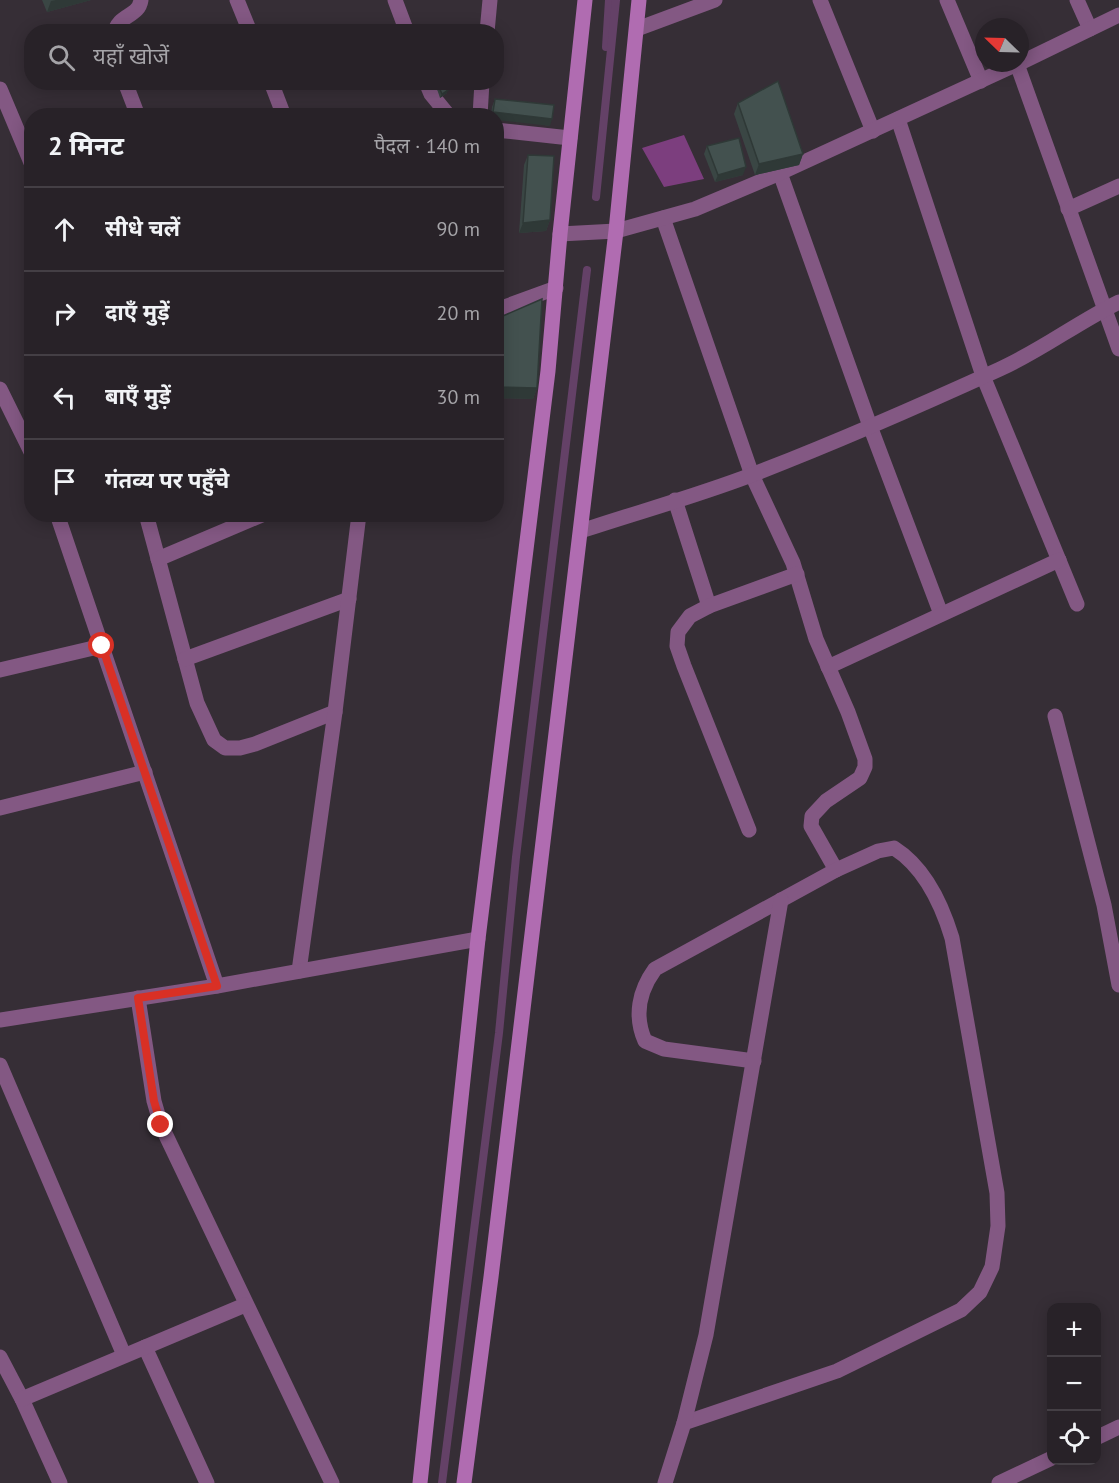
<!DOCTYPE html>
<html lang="hi">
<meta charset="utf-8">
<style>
body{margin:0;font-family:"PT Sans","Noto Sans Devanagari",sans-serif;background:#302a30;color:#f1f3f6}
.controls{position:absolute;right:18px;bottom:18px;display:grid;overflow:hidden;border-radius:12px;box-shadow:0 3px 15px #0003}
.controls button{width:54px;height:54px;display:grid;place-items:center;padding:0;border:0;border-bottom:2px solid #443f45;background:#282228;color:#f1f3f6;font:30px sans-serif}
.compass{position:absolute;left:975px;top:18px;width:54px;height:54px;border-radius:50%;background:#282228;box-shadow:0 3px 15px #0003;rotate:293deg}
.stop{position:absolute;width:18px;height:18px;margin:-14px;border:4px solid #d93025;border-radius:50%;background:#fff}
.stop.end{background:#d93025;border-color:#fff;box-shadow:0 2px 6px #0008}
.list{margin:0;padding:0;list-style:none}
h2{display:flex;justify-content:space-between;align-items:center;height:78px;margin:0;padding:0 24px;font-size:26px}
h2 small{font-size:20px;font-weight:400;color:#a5a4a8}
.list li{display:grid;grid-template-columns:39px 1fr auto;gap:18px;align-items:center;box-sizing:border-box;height:84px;padding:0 24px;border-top:2px solid #443f45}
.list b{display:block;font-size:22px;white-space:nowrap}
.list em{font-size:20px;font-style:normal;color:#a5a4a8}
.icon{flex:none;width:33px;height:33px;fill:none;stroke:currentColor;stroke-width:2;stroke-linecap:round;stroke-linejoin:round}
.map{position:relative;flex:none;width:1119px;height:1483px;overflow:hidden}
.search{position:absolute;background:#282228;box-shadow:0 3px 15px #0003;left:24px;top:24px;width:480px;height:66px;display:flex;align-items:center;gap:15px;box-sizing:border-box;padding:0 21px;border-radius:24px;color:#a5a4a8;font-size:22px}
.panel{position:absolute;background:#282228;box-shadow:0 3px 15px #0003;left:24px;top:108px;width:480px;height:414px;border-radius:24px}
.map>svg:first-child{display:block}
</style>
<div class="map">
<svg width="1119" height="1483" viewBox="0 0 1119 1483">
<rect width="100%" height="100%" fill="#362e36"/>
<path fill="#7c3e7e" d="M 684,135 L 704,179 L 664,187 L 642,148 Z"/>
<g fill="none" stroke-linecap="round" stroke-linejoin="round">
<g stroke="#644167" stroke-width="8">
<path d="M 606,47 L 609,0"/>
<path d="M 596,197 L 616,0"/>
<path d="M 442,1483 L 499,1033 L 516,857 L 587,270"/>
</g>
<g stroke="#835883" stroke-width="15">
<path d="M 237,0 L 250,32"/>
<path d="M 395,0 L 407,32"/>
<path d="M 820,0 L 873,131"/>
<path d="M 947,0 L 981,81"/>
<path d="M 1077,0 L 1090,29"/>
<path d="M 637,29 L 715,0"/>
<path d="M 114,32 C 116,28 117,25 120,22 C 128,14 139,13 141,0"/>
<path d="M 487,32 L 490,0"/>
<path d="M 1020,63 L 1119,15"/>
<path d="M 1017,64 L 1119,349"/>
<path d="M 125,82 L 138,116"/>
<path d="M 271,82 L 284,116"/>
<path d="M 426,82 L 431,94 L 449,116"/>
<path d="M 0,89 L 32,165"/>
<path d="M 480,116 L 482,82"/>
<path d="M 898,119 L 983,376 L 1077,604"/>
<path d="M 496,130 L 570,138"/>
<path d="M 780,173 L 870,426 L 941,614"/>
<path d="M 1068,209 L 1119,186"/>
<path d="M 663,218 L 752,475 L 793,563 L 816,639 L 848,712 L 865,759 L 865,767 L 860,778 L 826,801 L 812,816 L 811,826 L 836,870"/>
<path d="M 560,234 L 616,231 L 695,209 L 780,173 L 1019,63"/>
<path d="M 496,310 L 556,288"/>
<path d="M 0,389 L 32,454"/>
<path d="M 675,500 L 709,606"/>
<path d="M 57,514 L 217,986"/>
<path d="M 146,514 L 197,703 L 214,740 L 225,748 L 240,748 L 255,744 L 335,712"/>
<path d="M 581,531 C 638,512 697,496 754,474 C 837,442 919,406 1000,369 C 1042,350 1078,322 1119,302"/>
<path d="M 158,559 L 264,514"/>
<path d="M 185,659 L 349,599"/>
<path d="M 828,667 L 1059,560"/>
<path d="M 0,670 L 102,646"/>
<path d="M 1055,716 L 1104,905 L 1119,985"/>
<path d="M 0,808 L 145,772"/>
<path d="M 749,830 L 684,666 L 677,646 L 678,632 L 690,616 L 709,606 L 797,574"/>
<path d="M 299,971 L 335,712 L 359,514"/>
<path d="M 138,998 L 154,1101 L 161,1125 L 332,1483"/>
<path d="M 0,1020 L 217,986 L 478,939"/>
<path d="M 0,1065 L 124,1355"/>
<path d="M 145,1347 L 207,1483"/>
<path d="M 0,1357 L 22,1399 L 60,1483"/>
<path d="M 22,1399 L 245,1305"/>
<path d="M 684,1423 L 837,1371 L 961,1310 L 980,1292 L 992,1267 L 998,1226 L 997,1193 L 952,938 C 942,905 924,867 894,848 L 878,851 L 836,870 L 655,969 C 639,991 634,1016 645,1041 L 664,1049 L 754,1061"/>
<path d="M 1096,1438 L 1119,1427"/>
<path d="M 665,1483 L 684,1423 L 706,1335 L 781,900"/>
<path d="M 999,1483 L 1052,1458"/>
</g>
<g stroke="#b06cb1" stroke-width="15">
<path d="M 420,1483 L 478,939 L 548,371 L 560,234 L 585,0"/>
<path d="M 464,1483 L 491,1277 L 616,231 L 639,0"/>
</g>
</g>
<g fill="#3a4644">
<path d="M 42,0 L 91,0 L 47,12 Z"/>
<path d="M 438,85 L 447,93 L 440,98 L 437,89 Z"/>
<path d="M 495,99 L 550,126 L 496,116 L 491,116 L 492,107 Z"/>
<path d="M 738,103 L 803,154 L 799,165 L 755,175 L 734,114 Z"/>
<path d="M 707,146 L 743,175 L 715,182 L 704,154 Z"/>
<path d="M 528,155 L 550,220 L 546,231 L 519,233 L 524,165 Z"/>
<path d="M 496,319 L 537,388 L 533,399 L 496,398 Z"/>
</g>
<g fill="#2f3937">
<path d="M 56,0 L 91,0 L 47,12 L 51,1 Z"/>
<path d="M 448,90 L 447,93 L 440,98 L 442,94 Z"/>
<path d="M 493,112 L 552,119 L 550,126 L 496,120 L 496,116 L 492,116 Z"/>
<path d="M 803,154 L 799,165 L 755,175 L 759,164 Z"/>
<path d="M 746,167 L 743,175 L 715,182 L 718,175 Z"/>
<path d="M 550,220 L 546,231 L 519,233 L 523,223 Z"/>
<path d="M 499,387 L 537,388 L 533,399 L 496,398 L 496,395 Z"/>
</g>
<g fill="#43514f" stroke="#2f3937" stroke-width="1.5">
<path d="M 778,81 L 803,154 L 759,164 L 738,103 Z"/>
<path d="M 438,85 L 448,90 L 442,94 Z"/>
<path d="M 495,99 L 554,105 L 552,119 L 493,112 Z"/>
<path d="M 739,138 L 746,167 L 718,175 L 707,146 Z"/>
<path d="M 528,155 L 554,156 L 550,220 L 523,223 Z"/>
<path d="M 542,299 L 537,388 L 499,387 L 496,367 L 496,319 Z"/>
</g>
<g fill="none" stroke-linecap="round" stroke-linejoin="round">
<path stroke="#d93025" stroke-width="8" d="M 102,646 L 217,986 L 138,998 L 154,1101 L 161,1125"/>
</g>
</svg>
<div class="controls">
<button>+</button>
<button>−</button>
<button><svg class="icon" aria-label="locate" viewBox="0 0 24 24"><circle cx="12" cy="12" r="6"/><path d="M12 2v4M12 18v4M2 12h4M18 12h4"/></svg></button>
</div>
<svg class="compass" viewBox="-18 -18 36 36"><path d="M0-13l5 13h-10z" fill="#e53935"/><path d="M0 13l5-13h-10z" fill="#a5a4a8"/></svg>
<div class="stop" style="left:102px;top:646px"></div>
<div class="stop end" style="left:161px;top:1125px"></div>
<div class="search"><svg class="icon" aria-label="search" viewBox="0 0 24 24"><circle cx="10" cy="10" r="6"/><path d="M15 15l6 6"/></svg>यहाँ खोजें</div>
<section class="panel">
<h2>2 मिनट<small>पैदल · 140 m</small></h2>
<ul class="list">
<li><svg class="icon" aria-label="ahead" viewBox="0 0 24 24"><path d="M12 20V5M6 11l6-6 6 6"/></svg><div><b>सीधे चलें</b></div><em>90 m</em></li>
<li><svg class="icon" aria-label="right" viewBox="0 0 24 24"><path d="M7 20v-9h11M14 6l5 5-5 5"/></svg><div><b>दाएँ मुड़ें</b></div><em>20 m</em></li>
<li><svg class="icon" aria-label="left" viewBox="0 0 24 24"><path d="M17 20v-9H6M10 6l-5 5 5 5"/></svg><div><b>बाएँ मुड़ें</b></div><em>30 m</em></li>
<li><svg class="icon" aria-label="arrive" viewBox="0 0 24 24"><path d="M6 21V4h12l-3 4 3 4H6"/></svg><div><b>गंतव्य पर पहुँचे</b></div></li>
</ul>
</section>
</div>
